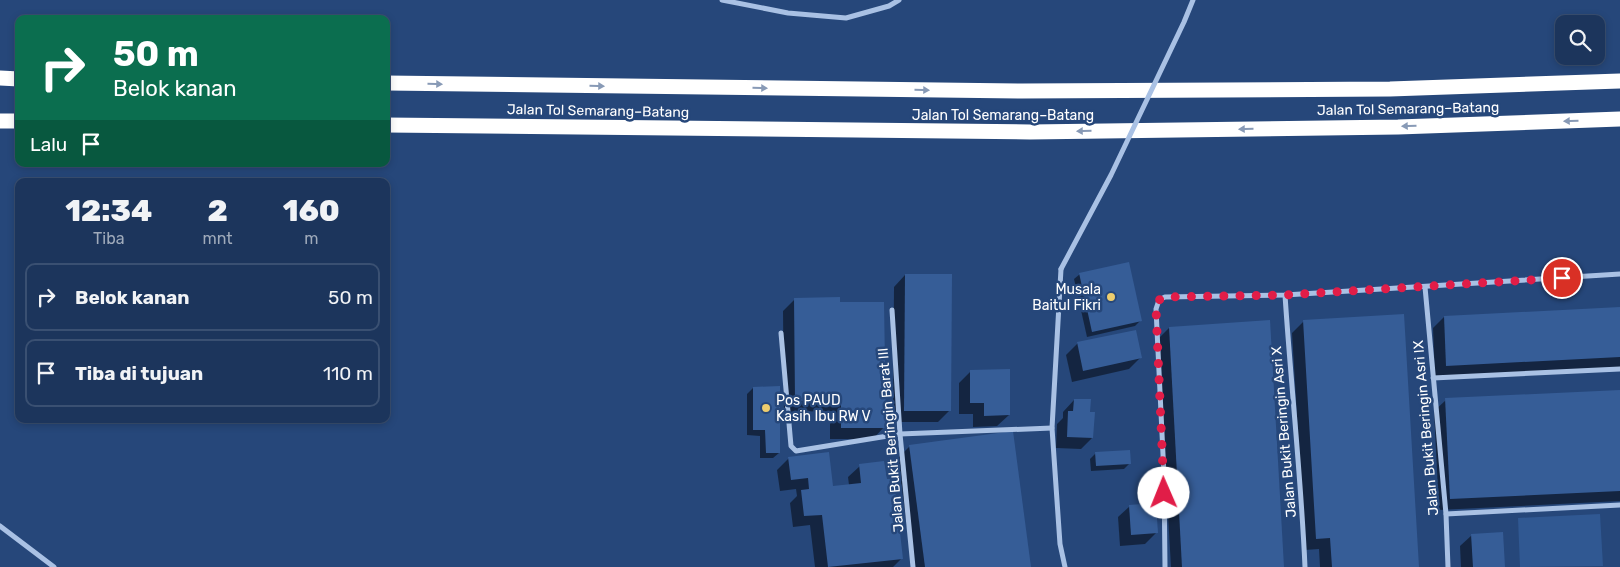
<!DOCTYPE html>
<html lang="id">
<meta charset="utf-8">
<style>
:root{--surface:#1c355c;--page:#253d62;--text:#f1f3f6;--muted:#a0abbb;--line:#3a5072}
body{margin:0;font-family:Rubik,sans-serif;background:var(--page);color:var(--text);height:100vh;display:flex;flex-direction:column;font-size:19px;white-space:nowrap}
*{box-sizing:border-box;margin:0}
p{font-size:16px;color:var(--muted)}
.icon{flex:none;width:28px;height:28px;fill:none;stroke:currentColor;stroke-width:2;stroke-linecap:round;stroke-linejoin:round}
.map{position:relative;flex:1;overflow:hidden}
.drawer{position:absolute;left:15px;top:178px;width:375px;height:245px;display:flex;flex-direction:column;background:var(--surface);border-radius:10px;box-shadow:0 2px 8px #0003,0 0 0 1px var(--line)}
.drawer>*{flex:none}
.guide{position:absolute;left:15px;top:15px;width:375px;height:152px;border-radius:10px;box-shadow:0 2px 8px #0003,0 0 0 1px var(--line);background:#0b6e4f;color:#fff;overflow:hidden}
.controls{position:absolute;left:1555px;top:15px;display:grid;gap:10px}
.controls a{display:grid;place-items:center;width:50px;height:50px;border-radius:10px;background:var(--surface);box-shadow:0 2px 8px #0003,0 0 0 1px var(--line);font-size:25px}
.pin{position:absolute;display:grid;place-items:center;width:42px;height:42px;color:#fff;margin:-21px;border:2px solid #fff;border-radius:50%;box-shadow:0 1px 5px #0007}
.me{position:absolute;width:55px;margin:-28px;rotate:359deg;stroke-linejoin:round;filter:drop-shadow(0 0 4px #0008)}
.turn{display:flex;align-items:center;gap:18px;height:105px;padding:0 15px;font-size:22px}
.turn .icon{width:65px;height:65px;stroke-width:2.5}
.turn b{display:block;font-size:35px;line-height:42px}
.then{display:flex;align-items:center;height:48px;padding:0 15px;background:#0003;gap:10px;font-size:19px}
.eta{display:flex;justify-content:space-evenly;align-items:center;height:85px;text-align:center}
.eta b{font-size:30px;font-weight:800;line-height:35px}
ul{padding:0;list-style:none}
li{display:flex;align-items:center;gap:15px;height:68px;margin:0 10px 8px;padding:0 5px;border:2px solid var(--line);border-radius:10px}
li div{flex:1}
li b{display:block;font-size:19px}
li em{font-style:normal}
.map>svg:first-child{display:block}
.green{fill:#305892}
.shadow{fill:#0007}
.building{fill:#365d97}
.lines{fill:none;stroke-linecap:round;stroke-linejoin:round}
.street{stroke:#a9c1e4;stroke-width:5}
.highway{stroke:#fff;stroke-width:15}
.street-bridge{stroke:#a9c1e4;stroke-width:5}
.oneway{fill:#889ab6}
.route{stroke:#e11d48;stroke-width:9;stroke-dasharray:0 16.2}
.poi-dot{fill:#edcd6e;stroke:#26477a;stroke-width:2}
.labels{text-anchor:middle;dominant-baseline:central;stroke-width:5;stroke-linejoin:round;paint-order:stroke}
.street-label{font-size:14px;fill:#fff;stroke:#26477a}
.poi-label{font-size:14px;fill:#fff;stroke:#26477a;text-anchor:end}
</style>
<div class="map">
<svg width="1620" height="567" viewBox="0 0 1620 567">
<rect width="100%" height="100%" fill="#26477a"/>
<path class="green" d="M1600,514L1603,566L1520,567L1518,518Z"/>
<g class="shadow">
<path d="M1080,274L1141,320L1135,326L1087,337L1074,279Z"/>
<path d="M905,275L950,410L938,422H893L894,287Z"/>
<path d="M795,299L884,427L873,439H830V411L784,412L783,311Z"/>
<path d="M1620,308V367L1435,377L1433,328L1444,317Z"/>
<path d="M1304,321L1418,567H1320L1319,549L1305,550L1292,333Z"/>
<path d="M1169,328L1283,567H1171L1158,339Z"/>
<path d="M1078,343L1140,358L1129,369L1072,382L1066,355Z"/>
<path d="M971,371L1009,415L997,426L973,427V414H959V383Z"/>
<path d="M753,388L779,453L773,458H760V436L747,435V394Z"/>
<path d="M1620,391V501L1439,510L1434,411L1446,400Z"/>
<path d="M1074,400L1089,413L1092,438L1081,449L1056,448L1057,424L1063,418V412Z"/>
<path d="M910,446L1030,567H912L898,458Z"/>
<path d="M1096,453L1130,463L1124,469L1091,471L1090,459Z"/>
<path d="M789,458L832,488L849,485L848,477L860,466L902,558L893,567H815L810,525L793,527L790,503L797,496L796,489L780,491L777,470Z"/>
<path d="M1130,506L1156,533L1145,544L1120,546L1118,517Z"/>
<path d="M1472,535L1504,567H1461L1460,546Z"/>
</g>
<g class="building">
<path d="M1129,262L1142,321L1092,332L1079,273Z"/>
<path d="M905,274H952L951,411H904Z"/>
<path d="M840,297V302H884L886,428H841V400L795,401L794,298Z"/>
<path d="M1620,307V357L1446,366L1444,316Z"/>
<path d="M1404,314L1419,567H1332L1330,538L1316,539L1303,320Z"/>
<path d="M1270,320L1284,567H1182L1169,327Z"/>
<path d="M1136,330L1142,358L1083,371L1077,342Z"/>
<path d="M1010,369V415L984,416V403H970V370Z"/>
<path d="M780,386V453H766L765,430H753V387Z"/>
<path d="M1620,390V491L1450,499L1445,398Z"/>
<path d="M1074,399H1091L1090,412H1095L1093,438L1067,437L1068,411H1073Z"/>
<path d="M1013,431L1031,567H925L909,445Z"/>
<path d="M1130,450L1131,464L1096,466L1095,452Z"/>
<path d="M829,452L833,486L861,483L859,464L884,461L887,479H894L903,559L828,567L822,515L804,516L801,490L809,489L808,478L791,480L788,457Z"/>
<path d="M1156,503L1158,533L1131,535L1129,505Z"/>
<path d="M1503,532L1505,567H1473L1471,534Z"/>
</g>
<g class="lines">
<g class="street">
<path d="M722,0L788,13L846,18L889,6L899,0"/>
<path d="M1061,269L1052,428L1060,544L1065,567"/>
<path d="M1425,287L1446,514L1448,567"/>
<path d="M1285,295C1291,386 1301,476 1305,567"/>
<path d="M892,310L900,434L913,567"/>
<path d="M781,333L791,446L796,451L900,434L1052,428"/>
<path d="M1433,378L1620,369"/>
<path d="M1446,514L1620,505"/>
<path d="M0,526L54,567"/>
<path d="M1165,567L1164,475L1156,309L1159,300L1165,297L1285,295L1620,274"/>
</g>
<g class="highway">
<path d="M0,78L19,79"/>
<path d="M386,83L1022,91L1390,89L1620,81"/>
<path d="M0,121H19"/>
<path d="M386,125L1030,132L1398,127L1620,119"/>
</g>
<path class="street-bridge" d="M1061,269L1111,175L1184,22L1193,0"/>
</g>
<defs><path id="oneway-solid" d="M-6-.8H1V-3.2L6.5 0L1 3.2V.8H-6Z" transform="scale(1.25)"/></defs>
<g class="oneway">
<use href="#oneway-solid" transform="translate(435 84) rotate(1)"/>
<use href="#oneway-solid" transform="translate(597 86) rotate(1)"/>
<use href="#oneway-solid" transform="translate(760 88) rotate(1)"/>
<use href="#oneway-solid" transform="translate(922 90) rotate(1)"/>
<use href="#oneway-solid" transform="translate(1571 121) rotate(178)"/>
<use href="#oneway-solid" transform="translate(1409 126) rotate(178)"/>
<use href="#oneway-solid" transform="translate(1246 129) rotate(179)"/>
<use href="#oneway-solid" transform="translate(1084 131) rotate(179)"/>
</g>
<g class="lines">
<path class="route" d="M1164,493L1156,309L1159,300L1165,297L1285,295L1562,278"/>
</g>
<g class="poi-dot">
<circle cx="1111" cy="297" r="5"/>
<circle cx="766" cy="408" r="5"/>
</g>
<g class="labels">
<g class="street-label">
<text transform="translate(1408 109) rotate(-1)">Jalan Tol Semarang–Batang</text>
<text transform="translate(598 111) rotate(1)">Jalan Tol Semarang–Batang</text>
<text x="1003" y="115">Jalan Tol Semarang–Batang</text>
<text transform="translate(1426 428) rotate(-95)">Jalan Bukit Beringin Asri IX</text>
<text transform="translate(1284 432) rotate(-95)">Jalan Bukit Beringin Asri X</text>
<text transform="translate(891 440) rotate(-95)">Jalan Bukit Beringin Barat III</text>
</g>
<g class="poi-label">
<text x="1101" y="289">Musala<tspan x="1101" dy="16">Baitul Fikri</tspan></text>
<text x="776" y="400" text-anchor="start">Pos PAUD<tspan x="776" dy="16">Kasih Ibu RW V</tspan></text>
</g>
</g>
</svg>
<div class="controls">
<a><svg class="icon" aria-label="search" viewBox="0 0 24 24"><circle cx="10" cy="10" r="6"/><path d="M15 15l6 6"/></svg></a>
</div>
<div class="pin" style="left:1562px;top:278px;background:#d93025"><svg class="icon" aria-label="arrive" viewBox="0 0 24 24"><path d="M6 21V4h12l-3 4 3 4H6"/></svg></div>
<svg class="me" style="left:1164px;top:493px" viewBox="-20 -20 40 40"><circle r="19" fill="#fff"/><path d="M0-13L10 11 0 6-10 11z" fill="#e11d48"/></svg>
<div class="guide">
<div class="turn"><svg class="icon" aria-label="right" viewBox="0 0 24 24"><path d="M7 20v-9h11M14 6l5 5-5 5"/></svg><div><b>50 m</b>Belok kanan</div></div>
<div class="then">Lalu<svg class="icon" aria-label="arrive" viewBox="0 0 24 24"><path d="M6 21V4h12l-3 4 3 4H6"/></svg></div>
</div>
<section class="drawer">
<div class="eta">
<div><b>12:34</b><p>Tiba</p></div>
<div><b>2</b><p>mnt</p></div>
<div><b>160</b><p>m</p></div>
</div>
<ul>
<li><svg class="icon" aria-label="right" viewBox="0 0 24 24"><path d="M7 20v-9h11M14 6l5 5-5 5"/></svg><div><b>Belok kanan</b></div><em>50 m</em></li>
<li><svg class="icon" aria-label="arrive" viewBox="0 0 24 24"><path d="M6 21V4h12l-3 4 3 4H6"/></svg><div><b>Tiba di tujuan</b></div><em>110 m</em></li>
</ul>
</section>
</div>
